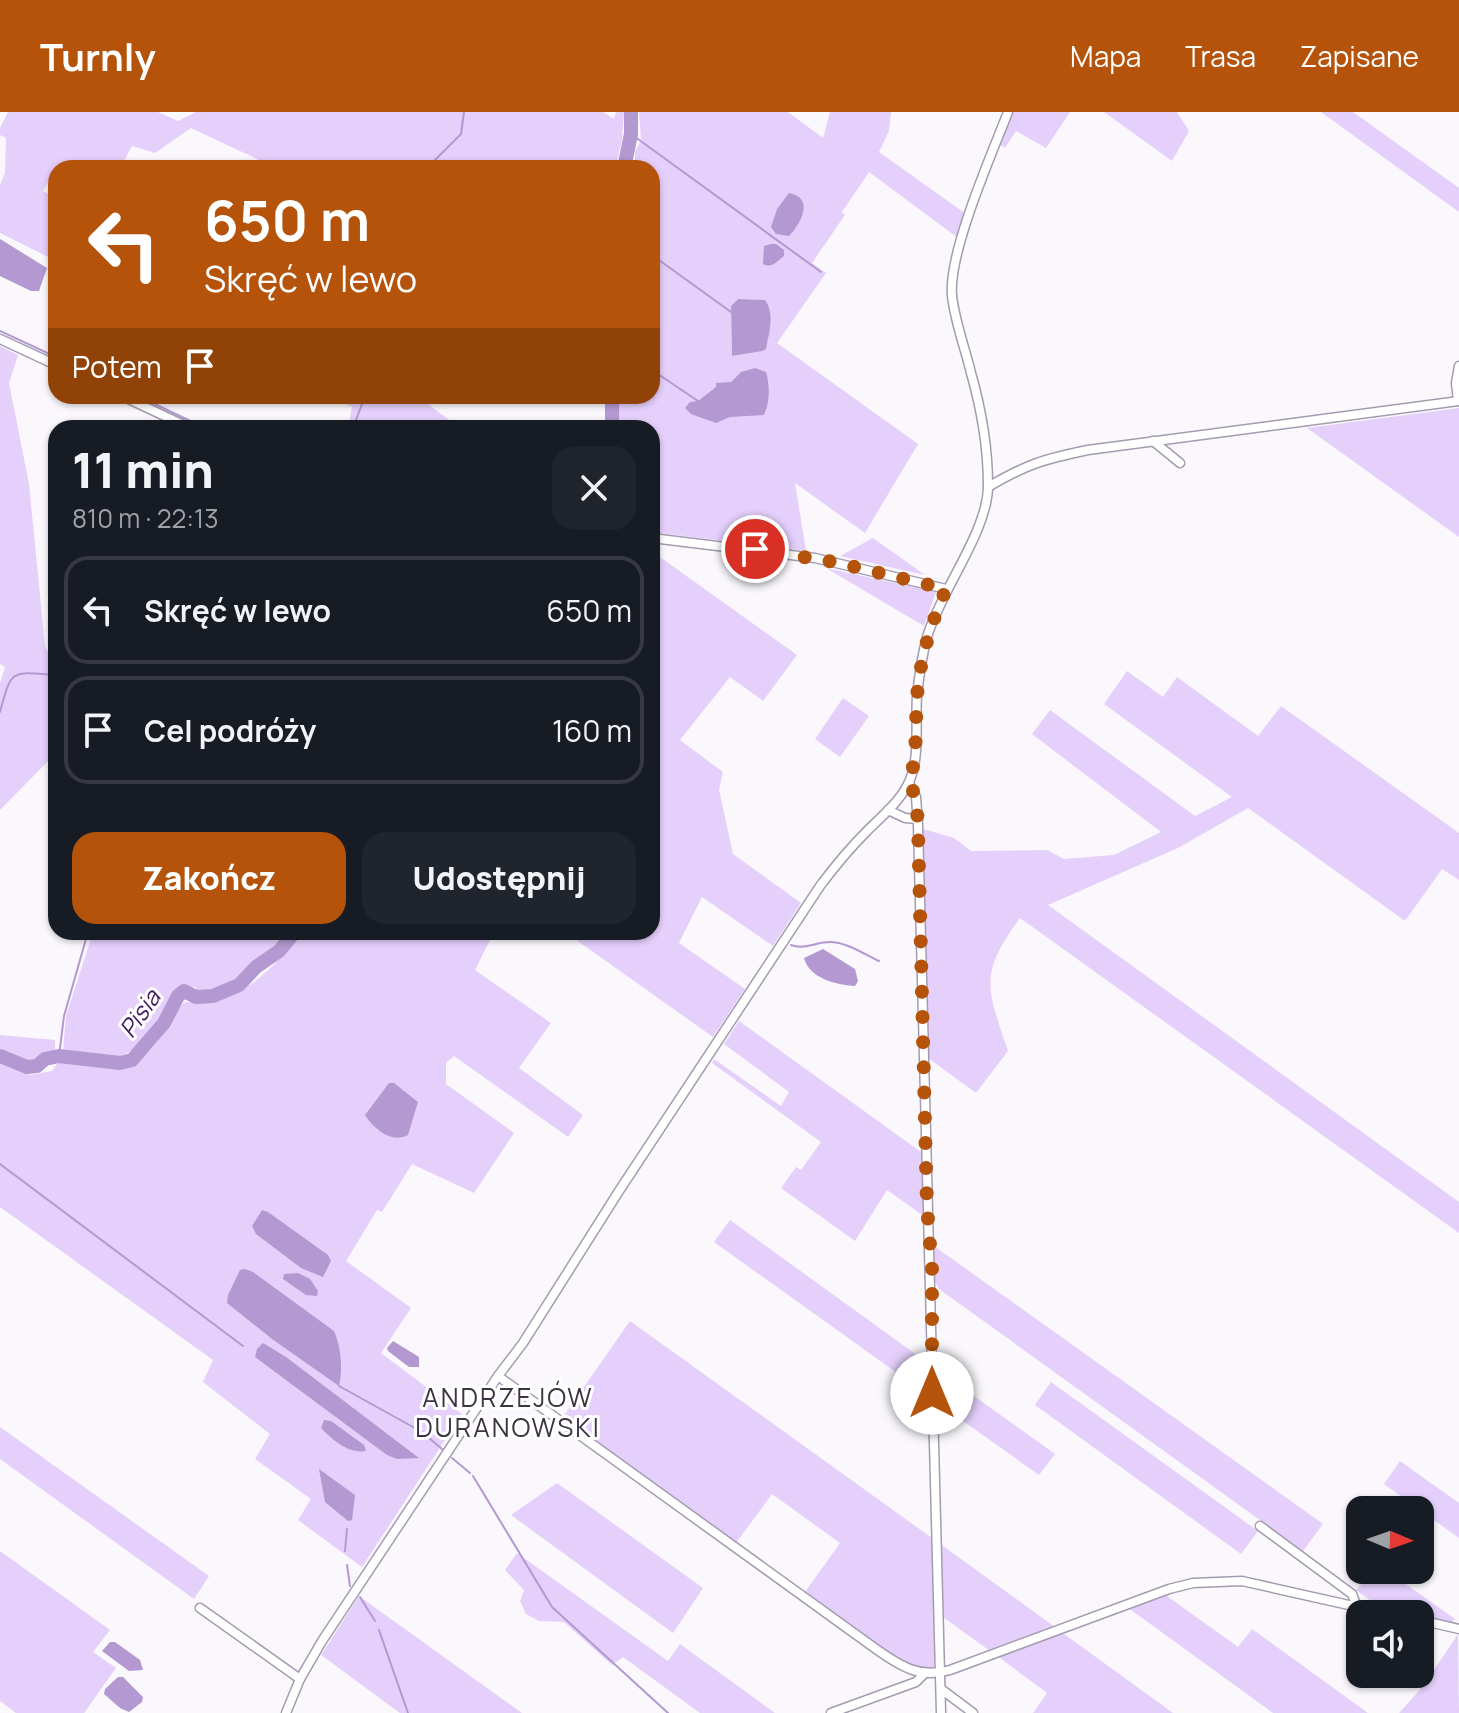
<!DOCTYPE html>
<html lang="pl">
<meta charset="utf-8">
<style>
:root{--surface:#171b24;--page:#20242c;--text:#f1f3f6;--muted:#9ea1a6;--line:#363941;--accent:#b45309}
body{margin:0;font-family:Manrope,sans-serif;background:var(--page);color:var(--text);height:100vh;display:flex;flex-direction:column;font-size:30px;white-space:nowrap}
*{box-sizing:border-box;margin:0}
p{font-size:26px;color:var(--muted)}
.icon{flex:none;width:44px;height:44px;fill:none;stroke:currentColor;stroke-width:2;stroke-linecap:round;stroke-linejoin:round}
.map{position:relative;flex:1;overflow:hidden}
.sheet{position:absolute;left:48px;top:308px;width:612px;height:520px;display:flex;flex-direction:column;background:var(--surface);border-radius:24px;box-shadow:0 2px 6px #0004}
.sheet>*{flex:none}
.banner{position:absolute;left:48px;top:48px;width:612px;height:244px;border-radius:24px;box-shadow:0 2px 6px #0004;background:#b45309;color:#fff;overflow:hidden}
.needle{width:52px;rotate:92deg}
.buttons{position:absolute;left:1346px;top:1384px;display:grid;gap:16px}
.buttons a{display:grid;place-items:center;width:88px;height:88px;border-radius:16px;background:var(--surface);box-shadow:0 2px 6px #0004;font-size:40px}
.pin{position:absolute;display:grid;place-items:center;width:68px;height:68px;color:#fff;margin:-34px;border:4px solid #fff;border-radius:50%;box-shadow:0 2px 8px #0007}
.me{position:absolute;width:88px;margin:-44px;rotate:0deg;stroke-linejoin:round;filter:drop-shadow(0 0 6px #0008)}
.turn{display:flex;align-items:center;gap:28px;height:168px;padding:0 24px;font-size:36px}
.turn .icon{width:104px;height:104px;stroke-width:2.5}
.turn b{display:block;font-size:56px;line-height:68px}
.then{display:flex;align-items:center;height:76px;padding:0 24px;background:#0003;gap:16px;font-size:30px}
.round{display:grid;place-items:center;flex:none;width:84px;height:84px;border-radius:24px;background:var(--page)}
.head{display:flex;align-items:center;justify-content:space-between;height:136px;padding:0 24px}
h1{font-size:48px;font-weight:800;line-height:60px}
.cta{display:flex;gap:16px;margin-top:auto;padding:16px 24px}
.cta a{flex:1;height:92px;border-radius:24px;background:var(--accent);color:#fff;font-size:32px;font-weight:800;line-height:92px;text-align:center}
.cta a+a{background:var(--page);color:var(--text)}
ul{padding:0;list-style:none}
li{display:flex;align-items:center;gap:24px;height:108px;margin:0 16px 12px;padding:0 8px;border:4px solid var(--line);border-radius:24px}
li div{flex:1}
li b{display:block;font-size:30px}
li em{font-style:normal}
header{display:flex;align-items:center;gap:48px;box-sizing:border-box;height:112px;padding:0 40px;background:var(--accent);color:#fff}
header strong{font-size:38px}
nav{display:flex;gap:44px;margin-inline-start:auto;font-size:28px}
.map>svg:first-child{display:block}
.green{fill:#e5d0fc;fill-rule:evenodd}
.water{fill:#b498d1}
.lines{fill:none;stroke-linecap:round;stroke-linejoin:round}
.stream{stroke:#b498d1;stroke-width:2}
.river{stroke:#b498d1;stroke-width:14}
.minor-casing{stroke:#a49bb0;stroke-width:11}
.minor{stroke:#fff;stroke-width:8}
.route{stroke:#b45309;stroke-width:14;stroke-dasharray:0 25.2}
.labels{text-anchor:middle;dominant-baseline:central;stroke-width:6;stroke-linejoin:round;paint-order:stroke}
.water-label{font-size:24px;font-style:italic;fill:#431d61;stroke:#fff}
.quarter-label{font-size:26px;letter-spacing:2px;fill:#3c3445;stroke:#fff}
</style>
<header>
<strong>Turnly</strong>
<nav><a>Mapa</a><a>Trasa</a><a>Zapisane</a></nav>
</header>
<div class="map">
<svg width="1459" height="1601" viewBox="0 0 1459 1601">
<rect width="100%" height="100%" fill="#faf8fc"/>
<g class="green">
<path d="M8,0H158L178,9L196,0H603L614,7L616,0H624L622,28L615,56H276L191,16L155,41L132,34L120,56H67L61,53L56,56L43,79L55,85L53,116L56,118V149L0,121V73L5,61L6,26L0,23V16Z"/>
<path d="M639,0H788L823,26L830,0H891L889,19L879,40L966,102L958,126L869,60L842,100L845,103L812,151L826,161L777,231L918,332L865,421L795,371L806,439L652,420V316H618L617,284H652V56H635V39L641,29ZM738,187L765,188C774,203 769,220 766,236L732,244L731,194Z"/>
<path d="M1012,0H1070L1046,36L1016,19L1005,36L1000,33Z"/>
<path d="M1104,0H1177L1189,19L1172,49Z"/>
<path d="M1321,0H1353L1459,76V100Z"/>
<path d="M0,234L18,243L9,271L29,372L45,534L56,557V641L0,698V571L5,555L0,552Z"/>
<path d="M330,284H417L460,316H348L352,295Z"/>
<path d="M1459,296V425L1307,316Z"/>
<path d="M873,426L925,463L840,444Z"/>
<path d="M652,434H656L653,440L797,543L763,589L730,565L680,628L723,660L719,678L733,742L801,791L773,834L702,785L679,831L745,877L713,925L565,820H652Z"/>
<path d="M826,456L936,480L924,514Z"/>
<path d="M1127,559L1163,585L1177,565L1258,624L1281,594L1459,721V768L1442,757L1405,809L1248,696L1178,736L1048,793L1459,1090V1121L1020,806C978,863 987,876 1008,939L976,981L928,946L920,716L954,726L971,739L1047,738L1064,747L1114,743L1161,720L1032,622L1050,598L1195,704L1232,685L1104,592Z"/>
<path d="M843,586L869,604L840,645L815,627Z"/>
<path d="M93,820H290C279,832 266,838 254,849C233,870 230,875 199,882L195,875L184,874L175,880L154,916L136,937L116,946L63,940L66,904Z"/>
<path d="M300,820H494L475,858L551,911L519,956L583,1003L568,1025L454,944L446,951V972L514,1021L474,1081L412,1052L382,1100L377,1098L346,1149L411,1196L381,1241L462,1302L362,1455L298,1408L311,1387L255,1347L270,1322L203,1270L213,1248L0,1095V948L30,963L52,959L60,948C113,956 131,969 166,918C172,909 176,899 183,891C198,888 214,887 228,883C255,876 285,844 300,820Z"/>
<path d="M739,909L921,1040L925,1105L887,1078L855,1129L781,1076L796,1055L801,1058L821,1030L712,951L714,947L781,994L789,980L724,932Z"/>
<path d="M0,923L55,928V941C18,956 36,950 0,941Z"/>
<path d="M730,1108L925,1249V1281L714,1130Z"/>
<path d="M934,1134L1323,1412L1303,1439L939,1177L934,1168Z"/>
<path d="M630,1209L932,1426L937,1542L933,1558L921,1559L908,1554L805,1480L840,1431L772,1382L736,1431L563,1305Z"/>
<path d="M935,1256L1055,1342L1039,1363L935,1289Z"/>
<path d="M1051,1270L1258,1419L1241,1442L1035,1293Z"/>
<path d="M0,1315L209,1464L194,1487L0,1347Z"/>
<path d="M1400,1349L1459,1391V1426L1384,1372Z"/>
<path d="M557,1371L703,1476L673,1521L511,1403Z"/>
<path d="M939,1431L1055,1515L990,1539L943,1505Z"/>
<path d="M0,1439L110,1518L93,1540L116,1556L84,1601H16L0,1589Z"/>
<path d="M517,1441L668,1549L680,1532L775,1601H700L623,1545L612,1553L564,1510L539,1509L526,1502L520,1489L524,1478L505,1458Z"/>
<path d="M1375,1458H1386L1455,1507L1450,1512L1420,1505V1502L1382,1497L1356,1478Z"/>
<path d="M359,1484L522,1601H400L321,1543Z"/>
<path d="M1158,1484H1167L1238,1535L1252,1517L1368,1601H1273L1127,1495Z"/>
<path d="M1060,1519L1173,1601H1033L1047,1581L996,1543Z"/>
<path d="M1458,1522L1459,1601H1399L1424,1573Z"/>
</g>
<g class="water">
<path d="M789,81C815,86 801,111 789,124L776,122L771,115L777,97Z"/>
<path d="M0,127L47,156L39,179H31L0,164Z"/>
<path d="M771,132H776L784,138V144C777,149 772,157 763,152L764,134Z"/>
<path d="M738,187L765,188C775,201 769,221 766,237L762,239L732,244L731,194Z"/>
<path d="M755,256L766,260C770,274 770,290 764,303L730,305L716,311L691,302L685,296L690,290L698,289L716,275V271L731,270L741,260Z"/>
<path d="M823,837L855,857L858,869L855,874C836,873 809,866 804,846Z"/>
<path d="M389,971H394L418,990L408,1023C392,1032 374,1017 365,1003Z"/>
<path d="M262,1098L268,1100L328,1143L331,1149L323,1165L301,1156L256,1122L252,1114Z"/>
<path d="M245,1157L253,1160L334,1219C341,1235 343,1257 339,1274L272,1227L227,1191L228,1183L240,1158Z"/>
<path d="M298,1161L310,1167L318,1179L317,1184L306,1183L283,1167L284,1162Z"/>
<path d="M393,1229L419,1245V1255H409L388,1239L387,1236Z"/>
<path d="M263,1231L286,1245L419,1346L397,1347L387,1343L255,1245L257,1237Z"/>
<path d="M324,1308L331,1309L364,1333L366,1339C348,1342 333,1328 321,1316Z"/>
<path d="M319,1357L355,1383L352,1408L348,1409L325,1390Z"/>
<path d="M110,1530H115L140,1548L143,1558L129,1559L102,1539Z"/>
<path d="M118,1565H123L143,1585L142,1590L129,1600L120,1596L104,1582L105,1577Z"/>
</g>
<g class="lines">
<g class="stream">
<path d="M631,22L821,160"/>
<path d="M432,56L435,48L461,22L464,0"/>
<path d="M652,143L731,200"/>
<path d="M0,219L56,245"/>
<path d="M652,258L698,289"/>
<path d="M138,284L205,316"/>
<path d="M353,316L365,284"/>
<path d="M0,600C12,556 10,560 56,563"/>
<path d="M791,833C804,838 816,830 830,830C846,830 864,842 879,849"/>
<path d="M59,944L64,904L88,820"/>
<path d="M0,1052L243,1234"/>
<path d="M339,1274L422,1320L442,1337"/>
<path d="M452,1346L470,1361"/>
<path d="M473,1364L552,1495L668,1601"/>
<path d="M345,1439L347,1417"/>
<path d="M347,1453L350,1474"/>
<path d="M360,1485L375,1509"/>
<path d="M379,1518L408,1601"/>
</g>
<g class="river">
<path d="M624,56L631,22V0"/>
<path d="M612,284V316"/>
<path d="M0,944L27,955L37,954L45,947L59,944L120,951L132,948L164,911L178,884L184,879L196,885L213,884L239,873L256,855L279,839L295,820"/>
</g>
<g class="minor-casing">
<g id="minor">
<path d="M0,227L56,253"/>
<path d="M122,284L190,316"/>
<path d="M1458,289L1456,271L1459,254"/>
<path d="M1153,329L1180,351"/>
<path d="M988,375C1027,352 1044,347 1088,338L1459,289"/>
<path d="M652,426L815,446L946,477"/>
<path d="M909,671L916,685L918,713L941,1601"/>
<path d="M888,698L905,706L918,707"/>
<path d="M498,1264L876,1537C900,1554 920,1567 950,1558L1169,1477L1193,1471L1242,1469L1389,1502"/>
<path d="M1260,1414L1352,1482L1357,1495"/>
<path d="M200,1496L300,1567"/>
<path d="M1420,1508L1459,1517"/>
<path d="M941,1577L973,1601"/>
<path d="M286,1601L300,1567L322,1529L498,1264L523,1231L619,1079L820,774C835,754 850,736 867,719C881,705 898,691 907,674C921,649 915,611 917,584C919,564 922,544 927,525C941,478 988,419 988,374C988,337 981,296 971,261C965,236 955,210 952,184C948,141 991,44 1008,0"/>
<path d="M831,1601L916,1570L924,1562"/>
</g>
</g>
<use href="#minor" class="minor"/>
</g>
<g class="lines">
<path class="route" d="M755,437L834,450L946,477C931,512 920,546 917,585C915,613 918,644 909,671L916,685L918,713L927,1095L932,1156V1281"/>
</g>
<g class="labels">
<g class="water-label">
<text transform="translate(139 901) rotate(-55)">Pisia</text>
</g>
<g class="quarter-label">
<text x="508" y="1285">ANDRZEJÓW<tspan x="508" dy="30">DURANOWSKI</tspan></text>
</g>
</g>
</svg>
<div class="buttons">
<a><svg class="needle" viewBox="-14 -14 28 28"><path d="M0-13l5 13h-10z" fill="#e53935"/><path d="M0 13l5-13h-10z" fill="#9ea1a6"/></svg></a>
<a><svg class="icon" aria-label="sound" viewBox="0 0 24 24"><path d="M4 9h4l5-4v14l-5-4H4zM17 9q2 3 0 6"/></svg></a>
</div>
<div class="pin" style="left:755px;top:437px;background:#d93025"><svg class="icon" aria-label="arrive" viewBox="0 0 24 24"><path d="M6 21V4h12l-3 4 3 4H6"/></svg></div>
<svg class="me" style="left:932px;top:1281px" viewBox="-20 -20 40 40"><circle r="19" fill="#fff"/><path d="M0-13L10 11 0 6-10 11z" fill="#b45309"/></svg>
<div class="banner">
<div class="turn"><svg class="icon" aria-label="left" viewBox="0 0 24 24"><path d="M17 20v-9H6M10 6l-5 5 5 5"/></svg><div><b>650 m</b>Skręć w lewo</div></div>
<div class="then">Potem<svg class="icon" aria-label="arrive" viewBox="0 0 24 24"><path d="M6 21V4h12l-3 4 3 4H6"/></svg></div>
</div>
<section class="sheet">
<div class="head"><div><h1>11 min</h1><p>810 m · 22:13</p></div><a class="round"><svg class="icon" aria-label="close" viewBox="0 0 24 24"><path d="M6 6l12 12M18 6L6 18"/></svg></a></div>
<ul>
<li><svg class="icon" aria-label="left" viewBox="0 0 24 24"><path d="M17 20v-9H6M10 6l-5 5 5 5"/></svg><div><b>Skręć w lewo</b></div><em>650 m</em></li>
<li><svg class="icon" aria-label="arrive" viewBox="0 0 24 24"><path d="M6 21V4h12l-3 4 3 4H6"/></svg><div><b>Cel podróży</b></div><em>160 m</em></li>
</ul>
<div class="cta"><a>Zakończ</a><a>Udostępnij</a></div>
</section>
</div>
